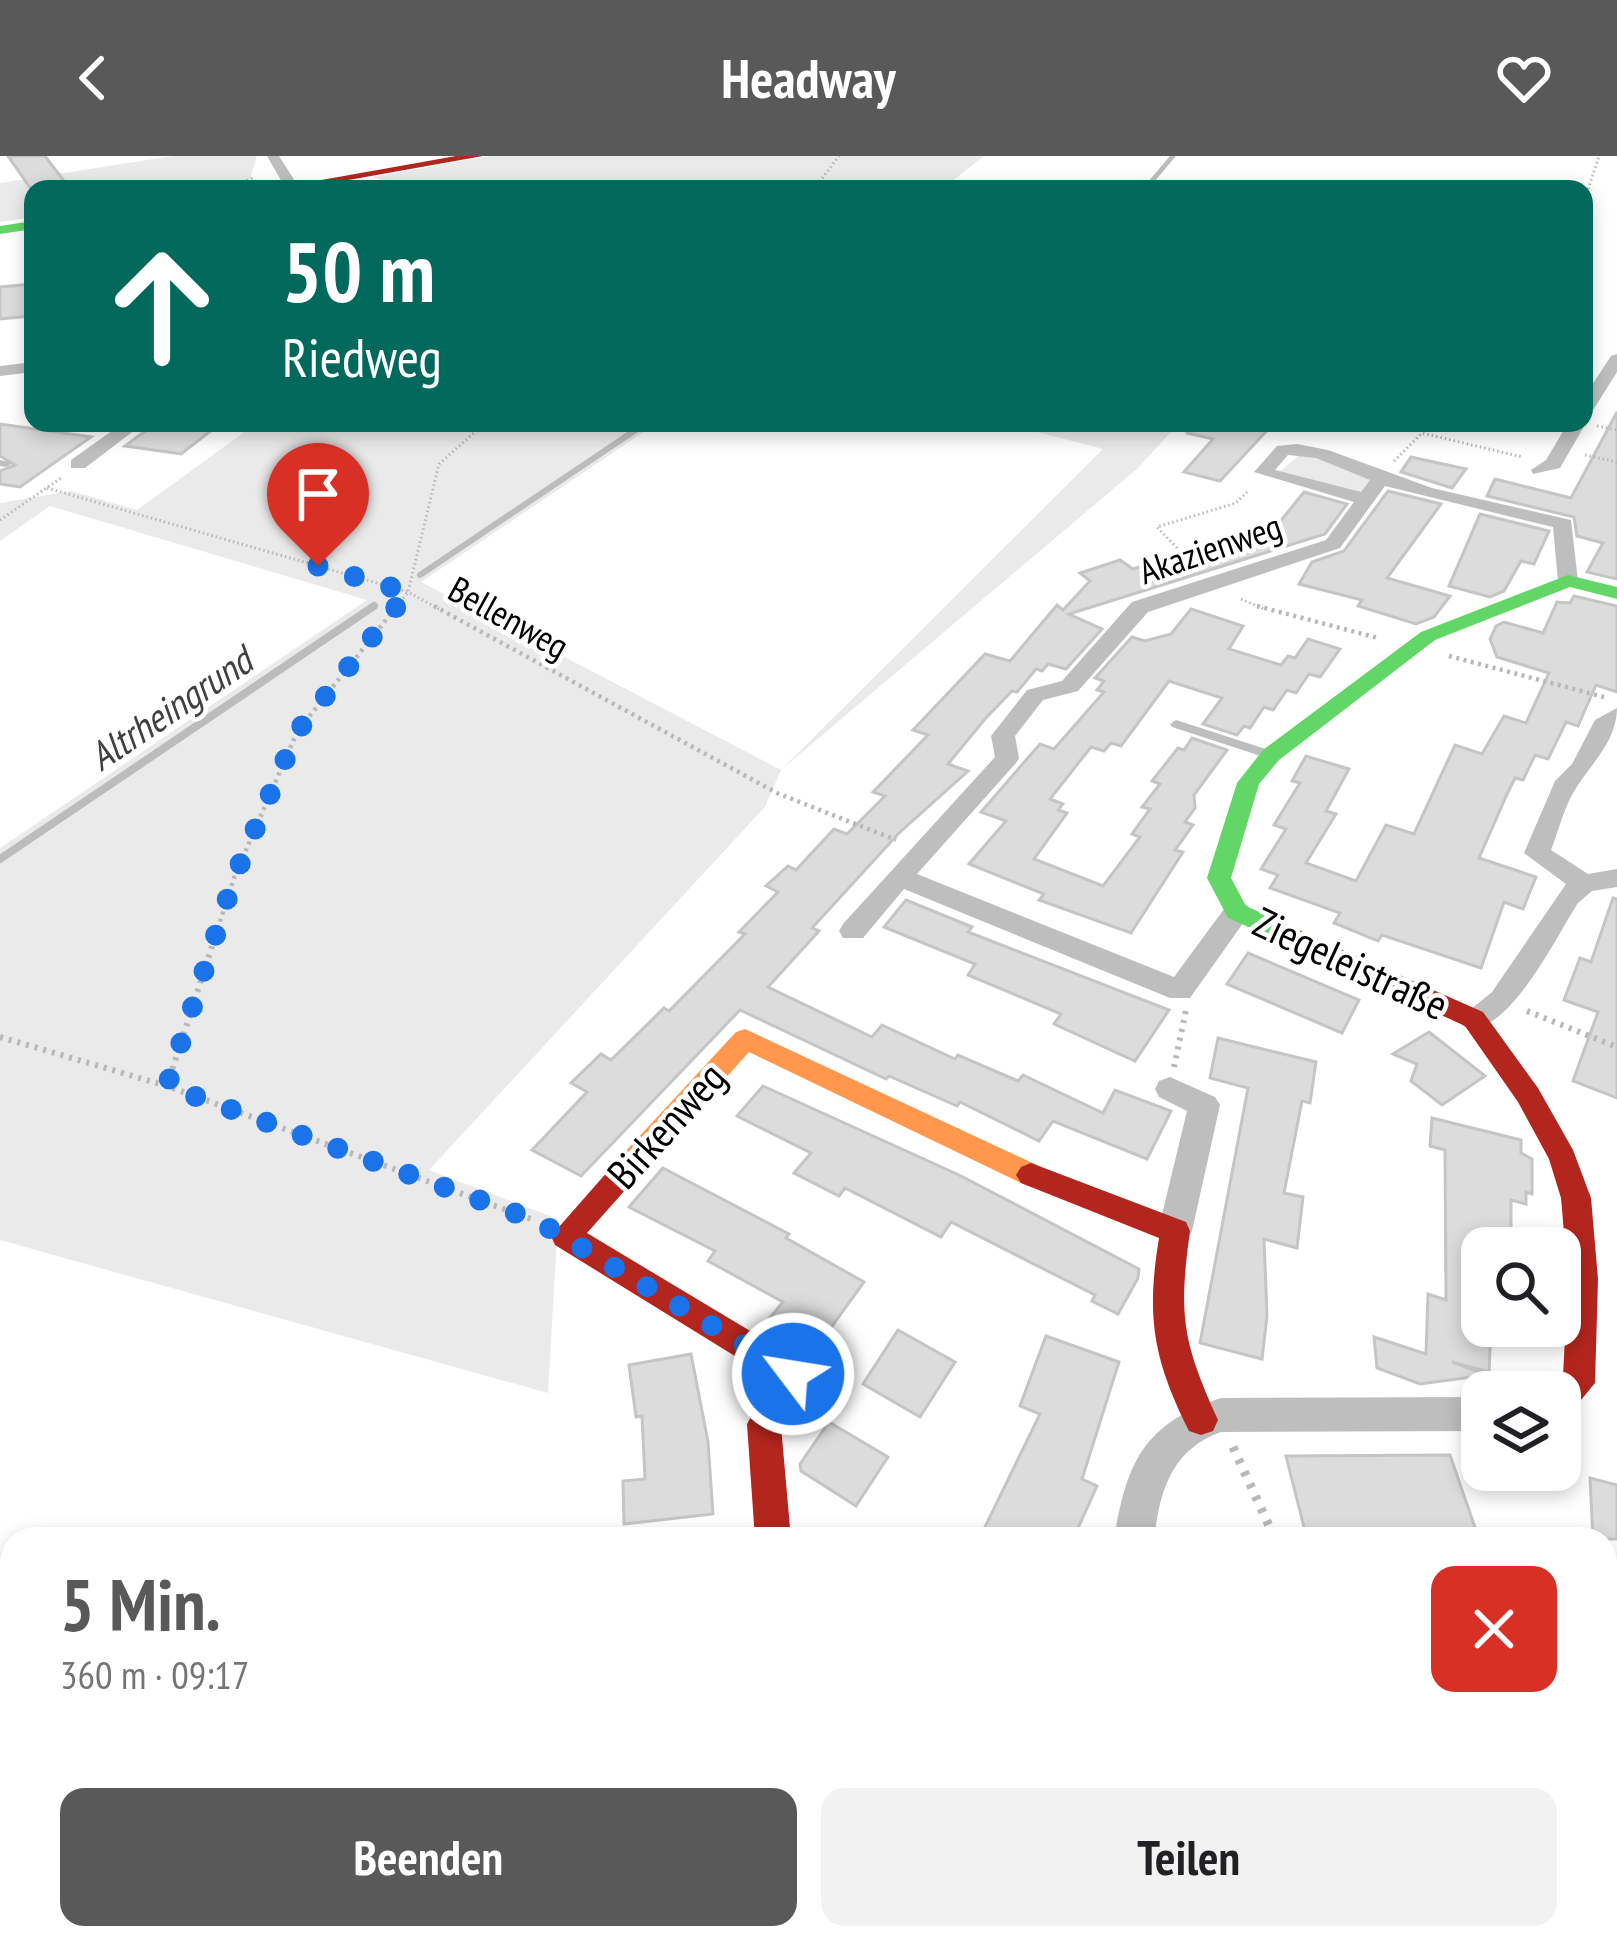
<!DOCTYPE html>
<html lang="de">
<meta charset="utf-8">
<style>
:root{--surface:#fff;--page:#f2f2f2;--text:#202124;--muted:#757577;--accent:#595959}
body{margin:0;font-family:"PT Sans Narrow",sans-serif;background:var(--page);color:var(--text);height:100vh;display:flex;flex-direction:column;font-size:45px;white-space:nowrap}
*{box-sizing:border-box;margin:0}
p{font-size:39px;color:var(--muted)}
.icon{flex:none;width:66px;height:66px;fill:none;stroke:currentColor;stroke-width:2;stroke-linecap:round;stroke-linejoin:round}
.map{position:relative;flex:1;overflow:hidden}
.panel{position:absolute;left:0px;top:1371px;width:1617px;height:423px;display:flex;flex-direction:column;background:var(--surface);border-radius:36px 36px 0 0;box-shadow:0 6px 18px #0003}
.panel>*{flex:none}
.guide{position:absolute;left:24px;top:24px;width:1569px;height:252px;border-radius:24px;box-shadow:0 6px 18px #0003;background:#00695c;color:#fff;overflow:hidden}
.buttons{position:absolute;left:1461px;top:1071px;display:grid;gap:24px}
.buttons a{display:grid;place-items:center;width:120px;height:120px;border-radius:24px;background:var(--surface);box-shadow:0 6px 18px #0003;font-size:60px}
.pin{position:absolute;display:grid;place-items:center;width:102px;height:102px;color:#fff;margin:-123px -51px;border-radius:50% 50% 50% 0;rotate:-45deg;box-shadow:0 0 12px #0007}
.pin .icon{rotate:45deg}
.me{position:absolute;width:132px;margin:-66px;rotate:301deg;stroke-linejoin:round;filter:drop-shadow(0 0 9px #0008)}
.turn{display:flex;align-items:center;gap:42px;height:252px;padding:0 60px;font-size:54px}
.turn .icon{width:156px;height:156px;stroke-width:2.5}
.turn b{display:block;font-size:84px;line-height:102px}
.round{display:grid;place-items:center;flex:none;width:126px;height:126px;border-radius:24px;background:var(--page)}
.overview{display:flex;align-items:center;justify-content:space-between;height:204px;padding:0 60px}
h1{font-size:72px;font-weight:700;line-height:90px;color:var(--accent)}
.cta{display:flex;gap:24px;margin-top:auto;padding:24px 60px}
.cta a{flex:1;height:138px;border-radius:24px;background:var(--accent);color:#fff;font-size:48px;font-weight:700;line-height:138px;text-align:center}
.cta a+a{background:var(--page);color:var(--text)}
header{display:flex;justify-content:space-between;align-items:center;height:156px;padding:0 60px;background:var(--accent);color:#fff;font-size:54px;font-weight:700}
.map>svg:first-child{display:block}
.green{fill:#eaeaea}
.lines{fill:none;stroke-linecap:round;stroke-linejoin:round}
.stream-far2{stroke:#bcbcbc;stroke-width:4.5}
.stream-far1{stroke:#bcbcbc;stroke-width:6}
.stream{stroke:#bcbcbc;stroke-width:8}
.building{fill:#dcdcdc;stroke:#c5c5c5;stroke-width:3}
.path-far3{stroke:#b8b8b8;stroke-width:3;stroke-dasharray:1.5 3;stroke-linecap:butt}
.path-far2{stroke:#b8b8b8;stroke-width:4.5;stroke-dasharray:3 4.5;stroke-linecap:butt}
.path-far1{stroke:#b8b8b8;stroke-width:6;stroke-dasharray:3 6;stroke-linecap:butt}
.path{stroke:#b8b8b8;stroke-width:9;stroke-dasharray:4.5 9;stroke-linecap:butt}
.lane{fill:#bebebe;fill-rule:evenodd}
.street{fill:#bebebe;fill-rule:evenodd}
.fast{fill:#63d668;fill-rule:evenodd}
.slow{fill:#ff974d;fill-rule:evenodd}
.jam{fill:#b3261e;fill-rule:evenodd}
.route{stroke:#1a73e8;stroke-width:21;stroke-dasharray:0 37.8}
.labels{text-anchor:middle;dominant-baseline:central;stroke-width:9;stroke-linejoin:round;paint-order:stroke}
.far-street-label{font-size:36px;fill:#000;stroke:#fff}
.far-water-label{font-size:39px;font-style:italic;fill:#404040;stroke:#fff}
.street-label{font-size:42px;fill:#000;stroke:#fff}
</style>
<header><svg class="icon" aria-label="back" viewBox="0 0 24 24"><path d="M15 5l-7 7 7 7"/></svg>Headway<svg class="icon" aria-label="heart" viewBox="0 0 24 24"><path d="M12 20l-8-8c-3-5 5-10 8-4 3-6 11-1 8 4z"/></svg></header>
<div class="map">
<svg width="1617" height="1793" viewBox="0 0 1617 1793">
<rect width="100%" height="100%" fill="#fff"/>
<g class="green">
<path d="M173,0H257L250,23L216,33H33V61L0,66V27Z"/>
<path d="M489,0H984L942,33H407L373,21Z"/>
<path d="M257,267H657L421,426L781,614L1103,293L1002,267H1179L1138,312L781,614L765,651L429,1014L558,1063L548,1237L0,1084V692L367,444L50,350L0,385V347L71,335L137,354Z"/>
<path d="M1302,297L1379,323L1363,340L1279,316Z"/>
</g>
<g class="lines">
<path class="stream-far2" d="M1145,33L1173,0"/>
<g class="stream-far1">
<path d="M420,419L646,267"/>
<path d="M370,453L374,450"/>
</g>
<path class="stream" d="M0,703L374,450"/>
</g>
<g class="building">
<path d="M8,0H45L70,33H31Z"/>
<path d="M33,128V160L0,163V131Z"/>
<path d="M1617,256V423L1587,416L1603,387L1577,380L1574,361L1487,340L1495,323L1571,342Z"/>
<path d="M156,267H221L181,298L125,290Z"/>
<path d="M1188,267H1274L1220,325L1184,316L1213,283L1187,277Z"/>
<path d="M0,268L91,281L20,331L0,328V315L15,309L0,300Z"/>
<path d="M1411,301L1466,313L1452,332L1401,316Z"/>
<path d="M1388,335L1441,348L1387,422L1450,440L1434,461L1416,468L1358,450L1362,444L1299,428L1312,406L1344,395Z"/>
<path d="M1304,336L1347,348L1325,378L1069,458L1102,473L1066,513L1048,508L1042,515L1036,513L1017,536L1012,535L985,563L948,608L968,615L899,677L812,772L819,775L768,831L872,881L882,869L955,903L958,899L1018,925L1023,919L1103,957L1115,934L1171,955L1147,1003L1053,965L1039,985L960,946L957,950L889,920L886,923L740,854L581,1020L532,994L587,936L571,927L601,898L611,904L664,852L669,855L745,778L739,776L778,736L766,730L788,710L796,714L834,673L847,678L885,640L873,636L928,579L913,574L985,498L1010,505L1057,449L1063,454L1090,425L1080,417L1120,404L1133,413L1279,367Z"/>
<path d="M1480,358L1549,375L1534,408L1521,405L1504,435L1490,441L1449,430Z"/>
<path d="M1574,440L1617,450V536L1596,529L1578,570L1566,566L1548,603L1535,599L1523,624L1515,622L1508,636L1479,702L1536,721L1523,753L1504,746L1481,812L1382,779L1378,785L1334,767L1340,757L1270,732L1278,719L1261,713L1286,673L1274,669L1300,627L1292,625L1306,600L1349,613L1326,655L1336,658L1306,707L1356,725L1386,669L1414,678L1455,589L1482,598L1504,560L1526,567L1549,517L1497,501L1490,483L1496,470L1504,466L1543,477L1557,446L1570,447Z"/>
<path d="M1191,453L1243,470L1229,493L1281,509L1288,500L1295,502L1308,483L1340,493L1320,521L1309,518L1296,537L1287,534L1273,554L1264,551L1250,572L1244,570L1237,579L1203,568L1222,542L1169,525L1121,590L1111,587L1104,595L1091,591L1050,643L1063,648L1058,654L1067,657L1034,703L1103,730L1140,681L1132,678L1150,653L1142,651L1160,628L1152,625L1178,592L1184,594L1192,582L1227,594L1194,639L1195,652L1185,666L1193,669L1175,694L1183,696L1131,777L1039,744L1044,738L969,708L1006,665L981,656L1040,588L1054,593L1104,536L1097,534L1104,525L1095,522L1132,481L1145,485L1171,478Z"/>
<path d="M1613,742L1617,743V942L1573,925L1598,856L1564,844L1580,802L1591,806Z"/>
<path d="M906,744L972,771L968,776L1169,854L1135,905L1054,868L1061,858L968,819L975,808L884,771Z"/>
<path d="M1248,797L1359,844L1342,877L1227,828Z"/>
<path d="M1429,876L1485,920L1442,949L1411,925L1417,908L1393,898Z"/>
<path d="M1218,882L1316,906L1310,947L1302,945L1284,1037L1303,1041L1297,1092L1264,1083L1267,1160L1262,1203L1200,1187L1248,932L1210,922Z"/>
<path d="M763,930L959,1019L1139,1113L1138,1122L1118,1158L1092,1145L1095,1139L951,1066L941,1081L845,1032L839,1040L794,1017L811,997L737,960Z"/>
<path d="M1432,962L1521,984V997L1532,1003V1038L1526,1036V1048L1511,1044V1092H1482V1170H1491L1489,1216L1452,1206L1487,1219L1420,1228L1377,1212L1374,1181L1426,1198L1428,1138L1446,1144L1445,994L1430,990Z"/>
<path d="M663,1012L789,1078L786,1082L864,1126L817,1191L769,1163L783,1146L708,1105L715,1095L629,1051Z"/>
<path d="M898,1174L955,1206L920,1261L863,1228Z"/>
<path d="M1046,1180L1119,1206L1082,1323L1097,1330L1073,1383H1003L984,1373L1040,1258L1020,1250Z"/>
<path d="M691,1198L708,1286L713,1358L624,1368L623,1325L645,1323L642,1260L636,1261L629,1209Z"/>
<path d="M829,1266L888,1301L856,1350L801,1315L800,1308Z"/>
<path d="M1450,1299L1479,1383H1307L1286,1300Z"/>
<path d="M1590,1322L1617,1329V1383H1593Z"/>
</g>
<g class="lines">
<g class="path-far3">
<path d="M226,33L255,21"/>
<path d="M814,33L839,0"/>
<path d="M1584,46L1599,0"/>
<path d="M1597,270L1617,274"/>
<path d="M1585,299L1617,306"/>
<path d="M1394,305L1422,277L1522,301"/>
<path d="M47,332L408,436L439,453"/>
<path d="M0,364L61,322"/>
<path d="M1204,408L1181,396L1157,371L1236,347L1247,336"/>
<path d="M1241,443L1264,453"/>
<path d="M395,453L408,436L439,308L485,267"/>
</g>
<g class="path-far2">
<path d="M434,450L777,637L896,684"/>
<path d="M1257,450L1378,482"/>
<path d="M1449,500L1604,541"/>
<path d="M213,787L234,722L297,576L397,450"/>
</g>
<g class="path-far1">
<path d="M1527,855L1617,891"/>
<path d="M0,881L167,930L531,1063"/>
<path d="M1174,911L1186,854"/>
<path d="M167,930L214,784"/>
</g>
<path class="path" d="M1233,1291L1275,1383"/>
<g class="lane">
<path d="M0,304L9,306L11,308L6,311L0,310Z"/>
<path d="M1176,564L1275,596L1277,599L1275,602H1267L1172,571L1170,568Z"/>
</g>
<g class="street">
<path d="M267,0H279L300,33H286Z"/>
<path d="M1617,198V216L1590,259L1584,260V241L1611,200Z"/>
<path d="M33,206V216L0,220V210Z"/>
<path d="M1584,264L1586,267L1560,312L1533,318L1531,314L1546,304L1568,267Z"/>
<path d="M123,267H144L85,312H71V304Z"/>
<path d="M1297,288L1328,294L1432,332L1571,364L1578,425L1568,431L1558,425L1553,371L1385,330L1340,392L1148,456L1078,535L1043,544L1015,580L1019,602L1016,607L917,718L1174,821L1227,749H1247L1251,756L1190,842H1170L904,733L863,782H843L839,775L843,768L995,601L991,580L1027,534L1062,525L1132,446L1326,384L1354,346L1254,316L1277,290ZM1288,299L1316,302L1370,324L1361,336L1275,314Z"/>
<path d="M1617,552C1617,583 1594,605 1578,629C1565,647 1559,674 1551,694L1588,718L1617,713V731L1592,735L1578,747C1557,779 1507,884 1464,871L1459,863L1492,836L1566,728L1524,697L1555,625L1572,608L1595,564Z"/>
<path d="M1170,921L1215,941L1220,949L1192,1075L1187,1085L1175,1089L1163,1085L1158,1075L1187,955L1159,941L1155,933L1159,925Z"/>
<path d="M1482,1241V1275L1221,1276C1171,1294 1160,1335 1154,1383H1114C1127,1305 1144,1268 1221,1242Z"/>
<path d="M762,1782H810L815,1793H767Z"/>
<path d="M833,1782H883L878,1793H828Z"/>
</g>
<g class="fast">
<path d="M33,65V73L0,78V70Z"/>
<path d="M1568,419L1617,431V443L1570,431L1435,484L1279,604L1259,628L1231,722L1246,750L1309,778L1313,784L1309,790H1291L1228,762L1207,722L1237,627L1263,594L1421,476Z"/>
</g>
<path class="slow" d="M745,873L1041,1011L1046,1019L1041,1027L1031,1031L1021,1027L749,896L643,1014H623L619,1006L623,998L736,876Z"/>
<g class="jam">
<path d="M456,0H483L298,33H271Z"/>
<path d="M1300,775L1483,856L1538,932L1573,994L1591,1042L1598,1123L1595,1227L1572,1255L1560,1259V1236H1547L1563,1220L1568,1123L1561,1042L1549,1003L1518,946L1465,870L1291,790L1287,784L1291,778Z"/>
<path d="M633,994L643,998L647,1006L643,1014L587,1077L805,1208L809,1218L781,1270L791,1383H755L747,1268L772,1223L555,1089L551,1080L623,998Z"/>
<path d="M1031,1007L1186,1066L1190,1075C1178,1161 1183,1186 1218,1264L1213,1275L1201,1279L1189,1275C1153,1203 1146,1161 1159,1082L1021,1027L1016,1019L1021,1011Z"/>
</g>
</g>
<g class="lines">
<path class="route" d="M318,410L408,436L297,576L234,722L167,930L537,1065L793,1218"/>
</g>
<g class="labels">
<g class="far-street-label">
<text transform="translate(1210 392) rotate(-19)">Akazienweg</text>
<text transform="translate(509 461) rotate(29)">Bellenweg</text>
</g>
<g class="far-water-label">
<text transform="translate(170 552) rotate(-34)">Altrheingrund</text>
</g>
<g class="street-label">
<text transform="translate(1351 807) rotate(25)">Ziegeleistraße</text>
<text transform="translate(666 969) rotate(-48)">Birkenweg</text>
</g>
</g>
</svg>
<div class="buttons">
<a><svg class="icon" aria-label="search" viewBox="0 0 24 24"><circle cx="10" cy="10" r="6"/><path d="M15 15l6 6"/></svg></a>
<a><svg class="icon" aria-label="layers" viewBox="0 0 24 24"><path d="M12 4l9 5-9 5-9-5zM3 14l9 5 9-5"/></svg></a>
</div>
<div class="pin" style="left:318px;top:410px;background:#d93025"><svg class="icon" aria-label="arrive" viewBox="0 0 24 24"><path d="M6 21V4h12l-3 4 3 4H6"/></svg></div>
<svg class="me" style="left:793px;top:1218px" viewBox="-20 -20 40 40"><circle r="17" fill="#1a73e8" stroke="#fff" stroke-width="3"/><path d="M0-11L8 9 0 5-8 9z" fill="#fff"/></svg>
<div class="guide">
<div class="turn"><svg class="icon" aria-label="ahead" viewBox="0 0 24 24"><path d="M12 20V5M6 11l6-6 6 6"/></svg><div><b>50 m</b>Riedweg</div></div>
</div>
<section class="panel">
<div class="overview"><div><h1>5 Min.</h1><p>360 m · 09:17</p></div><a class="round" style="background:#d93025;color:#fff"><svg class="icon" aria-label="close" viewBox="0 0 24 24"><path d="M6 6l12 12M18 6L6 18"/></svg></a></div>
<div class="cta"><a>Beenden</a><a>Teilen</a></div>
</section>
</div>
